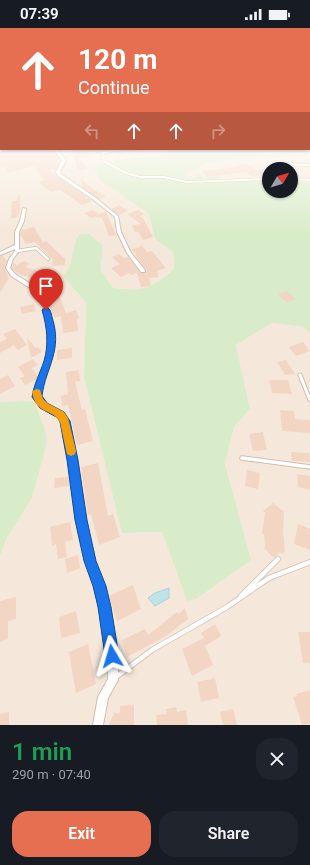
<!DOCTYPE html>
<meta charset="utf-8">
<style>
:root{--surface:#171b24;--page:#20242c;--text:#f1f3f6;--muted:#9ea1a6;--accent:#e76f51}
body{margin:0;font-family:Roboto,sans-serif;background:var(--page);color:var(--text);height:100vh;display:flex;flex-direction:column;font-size:15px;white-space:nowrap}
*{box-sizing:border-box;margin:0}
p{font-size:13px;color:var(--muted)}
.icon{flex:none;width:22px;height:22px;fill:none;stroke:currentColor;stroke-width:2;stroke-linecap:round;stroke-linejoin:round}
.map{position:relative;height:697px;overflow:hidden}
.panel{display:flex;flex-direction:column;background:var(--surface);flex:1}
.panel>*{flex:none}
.top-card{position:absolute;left:0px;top:0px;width:310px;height:122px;box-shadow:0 1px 3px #0004;background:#e76f51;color:#fff;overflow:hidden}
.needle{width:26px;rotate:52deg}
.controls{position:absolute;left:262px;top:134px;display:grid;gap:8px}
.controls a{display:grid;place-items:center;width:36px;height:36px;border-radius:50%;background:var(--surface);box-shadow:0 1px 3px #0004;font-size:20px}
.pin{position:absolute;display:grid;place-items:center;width:34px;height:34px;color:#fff;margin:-41px -17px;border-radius:50% 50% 50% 0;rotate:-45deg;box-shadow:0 0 4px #0007}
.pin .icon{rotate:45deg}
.me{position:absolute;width:44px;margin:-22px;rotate:353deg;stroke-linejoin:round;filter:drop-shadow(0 0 3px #0008)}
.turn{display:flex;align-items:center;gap:14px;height:84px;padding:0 12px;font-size:18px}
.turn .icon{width:52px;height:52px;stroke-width:2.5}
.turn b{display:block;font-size:28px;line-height:34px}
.lanes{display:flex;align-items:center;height:38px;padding:0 12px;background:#0003;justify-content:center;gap:20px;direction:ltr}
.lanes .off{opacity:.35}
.round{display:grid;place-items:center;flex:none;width:42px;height:42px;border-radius:16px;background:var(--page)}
.headline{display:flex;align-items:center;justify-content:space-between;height:68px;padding:0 12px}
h1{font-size:24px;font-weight:600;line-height:30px;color:#1e9e55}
.action{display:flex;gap:8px;margin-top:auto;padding:8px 12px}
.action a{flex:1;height:46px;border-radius:16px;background:var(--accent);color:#fff;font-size:16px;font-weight:600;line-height:46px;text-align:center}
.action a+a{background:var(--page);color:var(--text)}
.status{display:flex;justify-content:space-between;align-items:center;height:28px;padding:0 20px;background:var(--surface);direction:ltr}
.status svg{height:11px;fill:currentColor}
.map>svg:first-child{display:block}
.residential{fill:#f5e8da}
.green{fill:#d8ecc9}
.water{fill:#bfe3e8;stroke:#a5d3da}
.building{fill:#f3d5c3}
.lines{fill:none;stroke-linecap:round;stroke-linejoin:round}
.service-far4-casing{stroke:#d1beb0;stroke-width:3}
.service-far3-casing{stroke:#d1beb0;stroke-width:4}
.service-far2-casing{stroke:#d1beb0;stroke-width:5}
.service-far1-casing{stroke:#d1beb0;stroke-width:5.5}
.service-casing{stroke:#d1beb0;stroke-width:6}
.minor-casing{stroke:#d1beb0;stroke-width:2}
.service-far4{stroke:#fff;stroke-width:2}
.service-far3{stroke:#fff;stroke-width:2.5}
.service-far2{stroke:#fff;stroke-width:3}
.service-far1{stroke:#fff;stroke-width:3.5}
.service{stroke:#fff;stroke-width:4.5}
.minor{fill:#fff;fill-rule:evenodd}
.route{fill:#1a73e8;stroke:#114b97}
.slow{fill:#f59e0b}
</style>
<div class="status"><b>07:39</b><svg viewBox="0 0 49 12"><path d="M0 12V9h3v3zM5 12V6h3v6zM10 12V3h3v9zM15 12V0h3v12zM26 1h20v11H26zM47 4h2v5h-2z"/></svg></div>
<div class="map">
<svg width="310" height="697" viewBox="0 0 310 697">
<rect width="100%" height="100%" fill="#fdf6ec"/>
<g class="residential">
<path d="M175,121L163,128L126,130L101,153L149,186L155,211L173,224L174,241L153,258L138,262L113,260L101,242L103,218L76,211L70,237L63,248L86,275L84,349L123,505L162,504L187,572L250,532L225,436L234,399L250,381L236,317L272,295L305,299L310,305V697H0V528L7,510L32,470L47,411L23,373L0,374V122Z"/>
<path d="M310,123V155L291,152V141H269V152H233L190,155L184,151L185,146L192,142L218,132L277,130Z"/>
</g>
<g class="green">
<path d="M309,110L310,123C299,125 287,129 276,130C244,133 214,126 185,147V150L186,151L189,149L190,151L195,150V148L200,144L204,150L220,148L222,150L189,153L192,155L233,152H269V163H291V152L310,155V305L304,299L272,295L236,317L250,381L234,399L225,436L251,532L196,571L187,573L162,504L122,505L84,349L86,275L63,248L70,237L76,211L81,206H89L103,218L101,242L113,260C144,263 150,262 174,241L173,224L155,211L149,186L101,153L94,140L97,137L126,130L163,128L175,121H309Z"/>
<path d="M23,373L34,374L45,401L47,411L45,422L32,470L7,510L0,528V374Z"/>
</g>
<path class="water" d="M169,560V570L155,578L148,570L155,565Z"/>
<g class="building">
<path d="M12,121H50L60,132L56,141L48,142L84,167L88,174L86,169L93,173L82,177L60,162L51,164L39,154L44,152L38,142L32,138L8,145L5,139L0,140V124Z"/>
<path d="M71,121H87L90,129L78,130L88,140L78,142Z"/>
<path d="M124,121H139V123L120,128L115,125Z"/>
<path d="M244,136H247L264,146L253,149L245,144L206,149L202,143L223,141L224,142Z"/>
<path d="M81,151L93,161L106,168L99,171L83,160Z"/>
<path d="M19,166H20V184L17,190H10L12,184H11L12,173H16Z"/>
<path d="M119,177L128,183L119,187L111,181Z"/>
<path d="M93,182L99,186L106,184L116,207L109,208L102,190L95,189L91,190L84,185Z"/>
<path d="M138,182L144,186L140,188L143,190L153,209L143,212L138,204H135L132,197L141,196L127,186Z"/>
<path d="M34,199L43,215L46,213L65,231V237L52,238L53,232L35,214L26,216L20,206L22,202Z"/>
<path d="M142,218L147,224L152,223L166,240L157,243L159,249L149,250L151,258L141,259L137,245L131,247L129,245L121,249L111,240L120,236L112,229L119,226L124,230L128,229L140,245H146V241L135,227H137L132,221Z"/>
<path d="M0,228H2L7,232L5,241L9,250L0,265Z"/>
<path d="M24,233L30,236L25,239L46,245L40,252L18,246L12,240L13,235L17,237Z"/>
<path d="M57,262L66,285L76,282L79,290L77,291L78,303L63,305L61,288L54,290L45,265Z"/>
<path d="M287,263L296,271L287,275L278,266Z"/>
<path d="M34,276L36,283L22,286L20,279Z"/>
<path d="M15,301L27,317L18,322L14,317L0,325V314L7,311L3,306Z"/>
<path d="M27,310L36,320L38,319L42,324L31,330Z"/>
<path d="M303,314L310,323L296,328L289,319Z"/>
<path d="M72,320V330L57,332V322Z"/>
<path d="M33,331L38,337L32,340L38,349L37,351L25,357L20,350L25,348L18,339Z"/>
<path d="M286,332L295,346L285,347L277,334Z"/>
<path d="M79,342L80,353L75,354L82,382L85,381L93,413L77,417L68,377L62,378L61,368L68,366L66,344Z"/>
<path d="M8,347L15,358L0,366V351Z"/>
<path d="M269,352H288L292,366L272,365Z"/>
<path d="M280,382L294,383L295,391L310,392V405L282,403Z"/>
<path d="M263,404L267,422L253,423L249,406Z"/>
<path d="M291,424L309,425L310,434L292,433Z"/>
<path d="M98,435L108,488L113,486L120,509L99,517L91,486L88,487L81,439Z"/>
<path d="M247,442L260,445L258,461L245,458Z"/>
<path d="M297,446L310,448V462L298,459Z"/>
<path d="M69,449L70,458L54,460L55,450Z"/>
<path d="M273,475L284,484L283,503L285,523L282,526L280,524L274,530L264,520L265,519L264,507L262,505L265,485L263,483Z"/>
<path d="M70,494L73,512L65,514L67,529L58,531L56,516L52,518L50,499Z"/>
<path d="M298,496L310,501V522L294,516Z"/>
<path d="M78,527L80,540L67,545L65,531Z"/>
<path d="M133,557L141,581L117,593L109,568Z"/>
<path d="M16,569V591L8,593V611L0,614V573Z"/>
<path d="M185,580L188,591L166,608L127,629L122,612L145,601L148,607L177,584L179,586Z"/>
<path d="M76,583L80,605L61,610L59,589Z"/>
<path d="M215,596L221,608L205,618L213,637L192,648L182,621L204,610L201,605Z"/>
<path d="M298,604H310V635H303Z"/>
<path d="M88,616L96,656L76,665L69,624Z"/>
<path d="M215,650L219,670L201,674L197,654Z"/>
<path d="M310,662V696L302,697L293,669L297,668L296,666Z"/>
<path d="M134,677V697H109L114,685H120V678Z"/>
<path d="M176,679L177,684L186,682L188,697H157L156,687L167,686L166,681Z"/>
<path d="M233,681L237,697H223L220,684Z"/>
<path d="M9,684V697H0V686Z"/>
</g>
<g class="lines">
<g class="service-far4-casing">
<g id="service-far4">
<path d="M0,114L1,117"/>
<path d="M104,125L102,128L105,134L126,145L140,149H164L187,154L269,151"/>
<path d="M291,151L310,152"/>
</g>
</g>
<g class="service-far3-casing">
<path id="service-far3" d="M17,223L36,220L48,231"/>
</g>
<g class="service-far2-casing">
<path id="service-far2" d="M300,347L310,372"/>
</g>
<g class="service-far1-casing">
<path id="service-far1" d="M242,430L310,439"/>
</g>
<g class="service-casing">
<g id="service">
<path d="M241,568L278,531"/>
<path d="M116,649L152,622L227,579L269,550L310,534"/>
</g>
</g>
<g class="minor-casing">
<g id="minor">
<rect x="0" y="118" width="1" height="3"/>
<path d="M53,121H57L66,132L60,144L61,146L96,170L118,188L121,204L131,225L145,242V244H141L127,225L117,204L115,189L94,172L58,148L56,144L62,132Z"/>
<path d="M90,121C95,121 99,123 103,124C109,124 116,121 123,121L104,126Z"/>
<path d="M275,135L310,136V138L277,137V138L279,141H275L273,138Z"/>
<path d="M23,180L26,181L24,193L19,204V223L13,231L10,240L15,246L42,263L51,289L54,307L53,325L50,338L41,360L40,369C47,380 61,382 68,393L77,435L85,492L94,533L104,558L109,579L118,641V652L108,670L103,697H93L98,669L108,651V641L101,579L96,558L86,533L77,492L69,435L62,394L56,388L40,378L34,369L35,360L44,338L47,325L48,307L46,289L38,265L11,248L6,240L9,231L15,223V221L0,227V224L15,217V204L20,193Z"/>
</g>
</g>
<use href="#service-far4" class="service-far4"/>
<use href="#service-far3" class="service-far3"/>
<use href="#service-far2" class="service-far2"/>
<use href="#service-far1" class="service-far1"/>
<use href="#service" class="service"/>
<use href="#minor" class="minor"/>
</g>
<linearGradient id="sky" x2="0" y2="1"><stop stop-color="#97c7e8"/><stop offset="0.53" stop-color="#fefbf6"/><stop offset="1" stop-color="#fefbf6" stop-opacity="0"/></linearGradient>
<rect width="310" height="208" fill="url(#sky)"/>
<path class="route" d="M46,279C51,281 51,285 52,289C63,323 46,338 42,368L47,375L64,384L70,393L78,432L87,492L96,533L106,558L111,579L119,628L117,633L112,635L107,633L105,628L98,579L93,558L84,533L75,492L67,432L60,394L58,390L40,380L32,369C34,356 40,345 44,333C49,316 47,299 42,282Z"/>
<path class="slow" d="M37,361L40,362L43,371L47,375L64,384L68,390L76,423L75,426L71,428L67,426L60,394C51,379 37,388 32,364L34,362Z"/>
</svg>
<div class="controls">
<a><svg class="needle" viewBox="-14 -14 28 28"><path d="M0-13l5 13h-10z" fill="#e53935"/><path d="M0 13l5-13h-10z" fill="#9ea1a6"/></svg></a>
</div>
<div class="pin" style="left:46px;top:282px;background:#d93025"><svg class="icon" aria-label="arrive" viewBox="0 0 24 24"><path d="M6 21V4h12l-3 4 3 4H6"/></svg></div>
<svg class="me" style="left:112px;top:628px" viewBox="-20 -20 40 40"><path d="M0-17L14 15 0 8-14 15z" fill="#1a73e8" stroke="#fff" stroke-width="4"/></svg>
<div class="top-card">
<div class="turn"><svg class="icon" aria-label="ahead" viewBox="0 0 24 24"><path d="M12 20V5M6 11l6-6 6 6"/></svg><div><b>120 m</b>Continue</div></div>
<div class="lanes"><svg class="icon off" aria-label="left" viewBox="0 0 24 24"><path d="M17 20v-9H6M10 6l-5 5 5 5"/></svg><svg class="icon" aria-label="ahead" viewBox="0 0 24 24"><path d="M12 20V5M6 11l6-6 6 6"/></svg><svg class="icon" aria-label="ahead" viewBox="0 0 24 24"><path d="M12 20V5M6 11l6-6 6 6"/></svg><svg class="icon off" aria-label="right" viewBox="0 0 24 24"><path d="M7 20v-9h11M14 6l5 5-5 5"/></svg></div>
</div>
</div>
<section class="panel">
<div class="headline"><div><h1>1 min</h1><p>290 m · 07:40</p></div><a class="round"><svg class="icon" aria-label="close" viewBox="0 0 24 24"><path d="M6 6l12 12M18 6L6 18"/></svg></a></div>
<div class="action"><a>Exit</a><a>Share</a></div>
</section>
